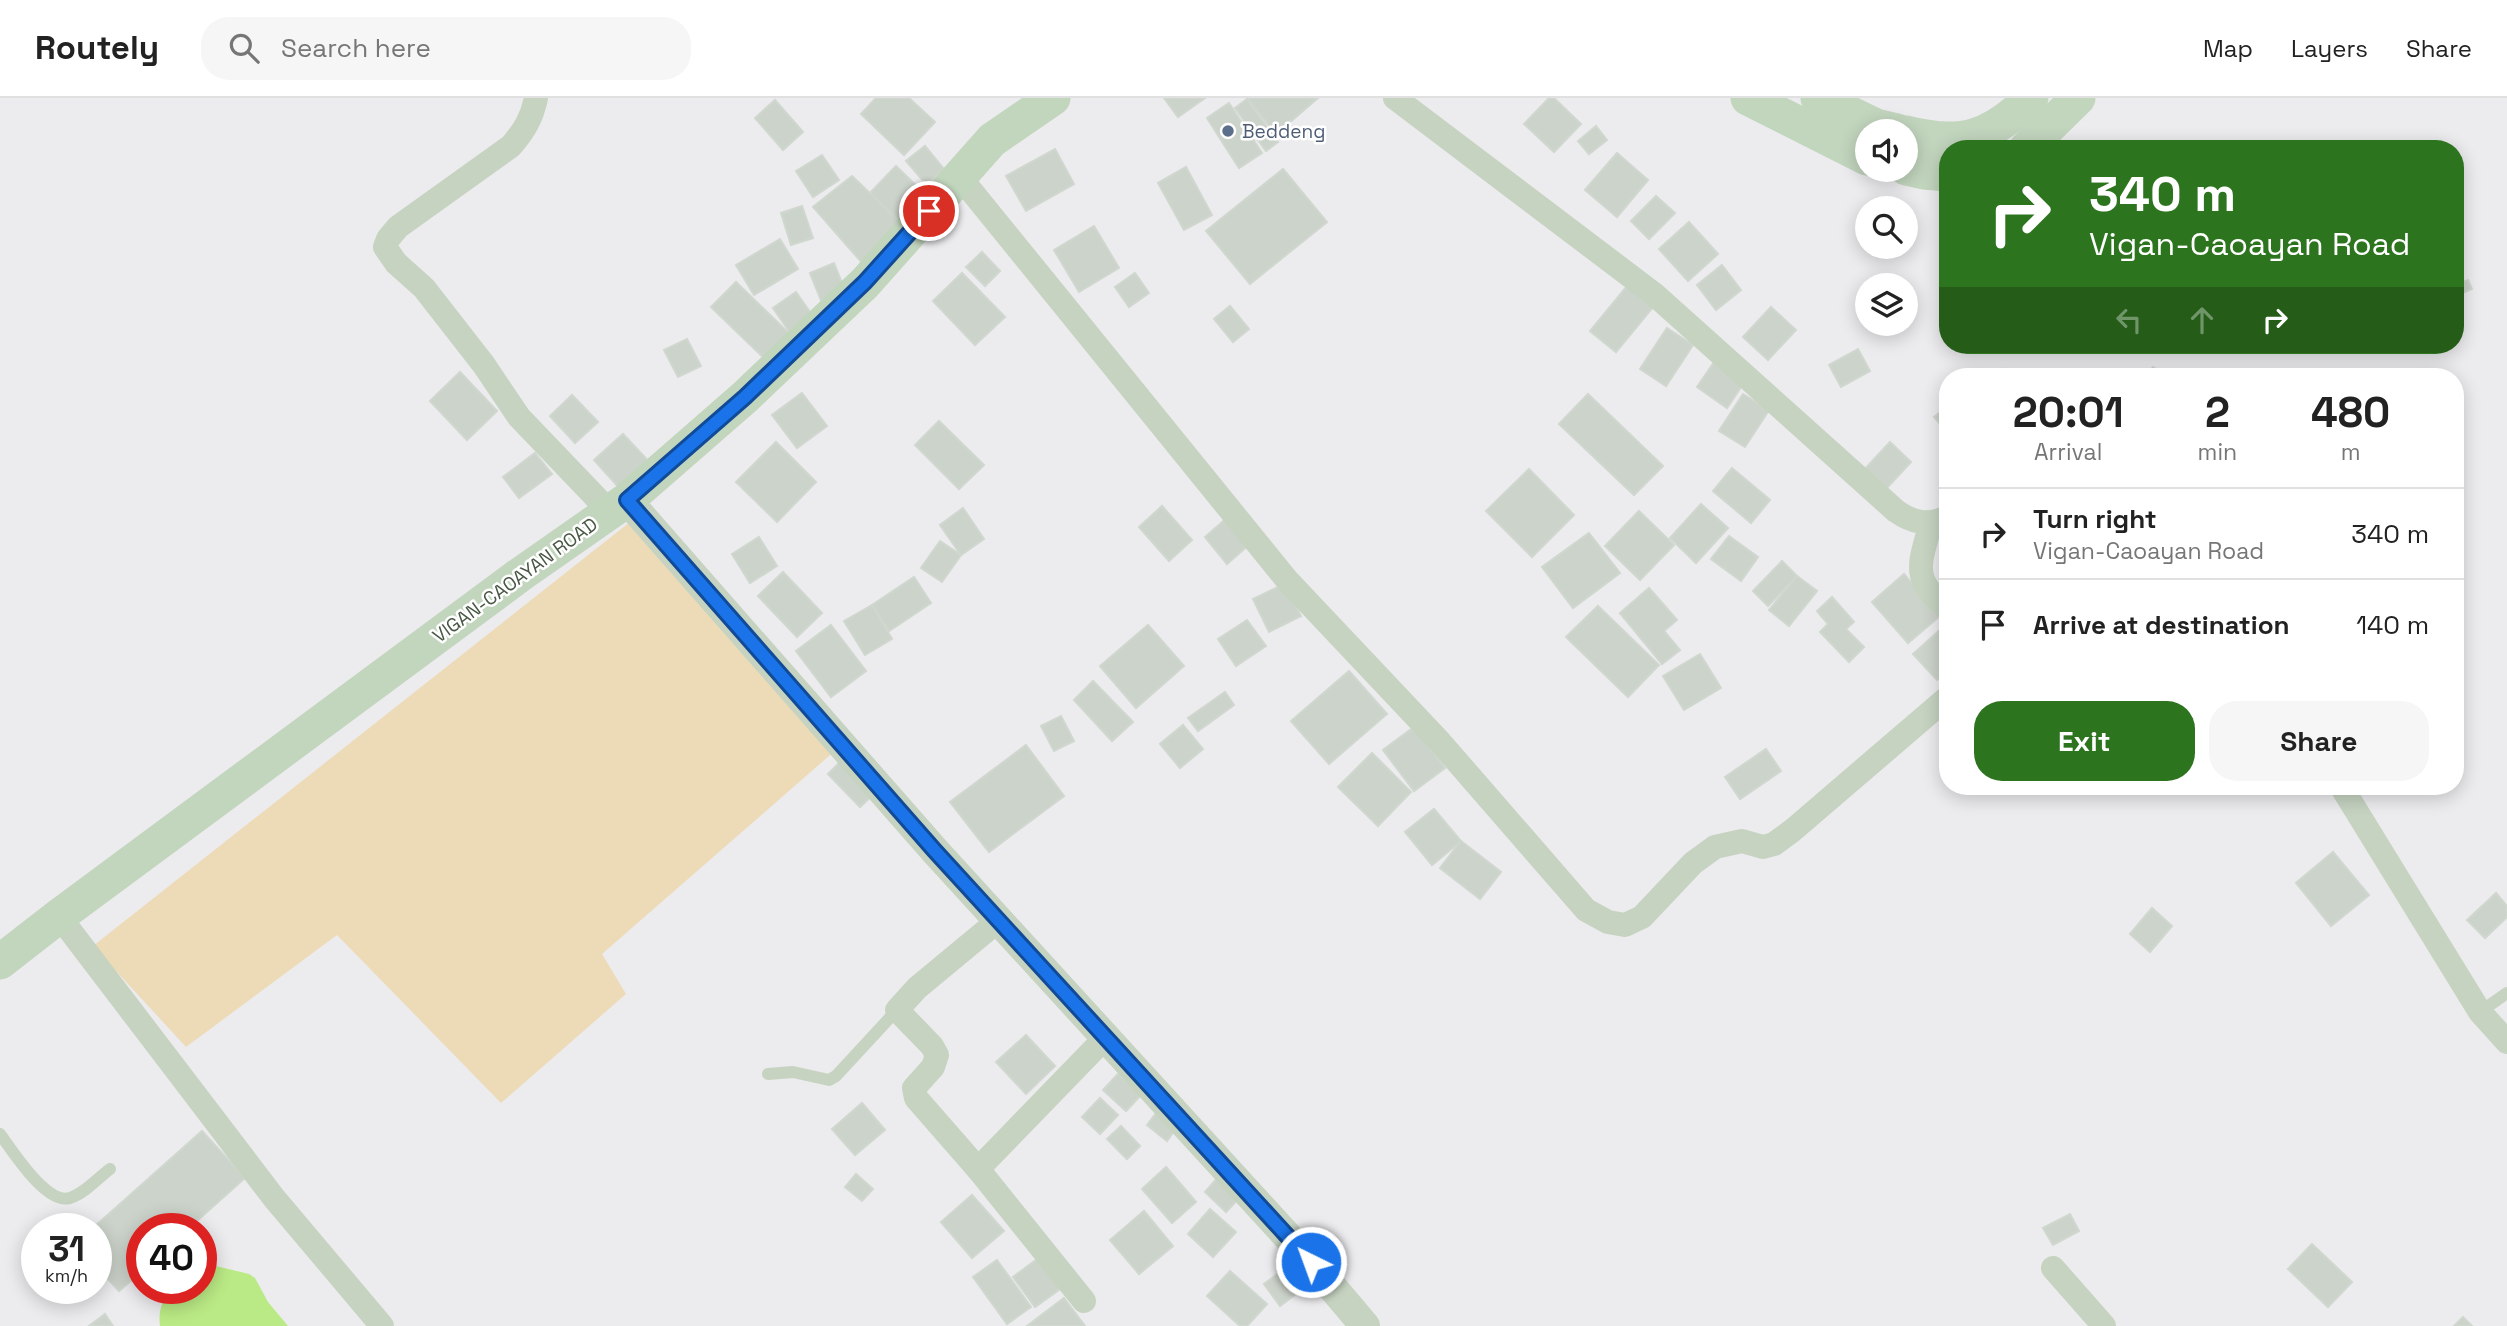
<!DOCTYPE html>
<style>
:root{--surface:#fff;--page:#f6f6f6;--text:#222;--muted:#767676;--line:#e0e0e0;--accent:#2d741f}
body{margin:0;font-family:"Space Grotesk",sans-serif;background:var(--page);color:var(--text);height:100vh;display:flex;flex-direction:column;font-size:26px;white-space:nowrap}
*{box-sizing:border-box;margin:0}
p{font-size:23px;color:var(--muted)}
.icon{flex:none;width:38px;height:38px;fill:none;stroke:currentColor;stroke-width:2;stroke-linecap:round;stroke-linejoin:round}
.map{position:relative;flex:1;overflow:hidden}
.drawer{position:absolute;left:1939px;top:270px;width:525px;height:427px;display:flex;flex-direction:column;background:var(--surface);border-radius:28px;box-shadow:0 4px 18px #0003}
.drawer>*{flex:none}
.banner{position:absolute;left:1939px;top:42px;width:525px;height:214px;border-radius:28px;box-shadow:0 4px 18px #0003;background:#2d741f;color:#fff;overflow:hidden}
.fabs{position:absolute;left:1855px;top:21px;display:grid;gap:14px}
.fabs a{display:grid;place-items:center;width:63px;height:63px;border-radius:50%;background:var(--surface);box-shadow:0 4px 18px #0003;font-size:35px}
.speed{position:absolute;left:21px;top:1115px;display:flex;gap:14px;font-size:35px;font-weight:700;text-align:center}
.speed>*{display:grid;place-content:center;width:91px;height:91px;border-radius:50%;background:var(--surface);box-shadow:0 4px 18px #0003;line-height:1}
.speed small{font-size:18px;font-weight:400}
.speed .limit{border:10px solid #d22;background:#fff;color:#111}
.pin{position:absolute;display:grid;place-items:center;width:60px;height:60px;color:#fff;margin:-30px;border:4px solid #fff;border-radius:50%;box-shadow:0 2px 7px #0007}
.me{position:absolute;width:77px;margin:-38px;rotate:318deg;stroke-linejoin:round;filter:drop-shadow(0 0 5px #0008)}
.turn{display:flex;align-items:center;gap:24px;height:147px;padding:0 35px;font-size:32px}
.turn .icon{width:91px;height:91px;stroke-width:2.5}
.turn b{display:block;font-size:49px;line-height:60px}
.lanes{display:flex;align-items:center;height:66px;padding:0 35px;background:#0003;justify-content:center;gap:35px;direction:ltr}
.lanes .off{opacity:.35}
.eta{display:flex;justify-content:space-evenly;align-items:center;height:119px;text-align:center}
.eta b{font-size:42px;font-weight:600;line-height:49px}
.cta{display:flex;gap:14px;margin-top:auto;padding:14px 35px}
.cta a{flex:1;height:80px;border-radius:28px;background:var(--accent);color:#fff;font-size:28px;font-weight:600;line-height:80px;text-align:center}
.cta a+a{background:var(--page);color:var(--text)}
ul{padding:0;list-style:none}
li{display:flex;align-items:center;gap:21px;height:91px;padding:0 35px;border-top:2px solid var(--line)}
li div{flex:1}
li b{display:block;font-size:26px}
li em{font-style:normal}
header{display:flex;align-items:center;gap:42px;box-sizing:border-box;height:98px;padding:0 35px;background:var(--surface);border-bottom:2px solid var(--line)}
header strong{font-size:33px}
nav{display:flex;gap:38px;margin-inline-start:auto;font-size:24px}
.search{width:490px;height:63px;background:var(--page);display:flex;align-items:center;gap:18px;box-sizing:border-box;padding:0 24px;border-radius:28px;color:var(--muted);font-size:26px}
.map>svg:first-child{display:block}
.green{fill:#eddbb8}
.water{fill:#baea85}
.building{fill:#ccd3ca;stroke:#cfd7cf;stroke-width:2}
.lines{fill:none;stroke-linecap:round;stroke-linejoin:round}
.service{stroke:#c6d3c1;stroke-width:12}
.minor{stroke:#c6d3c1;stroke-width:24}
.tertiary{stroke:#c6d3c1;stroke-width:30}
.secondary{stroke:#c2d5bd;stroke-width:35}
.route-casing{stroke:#114b97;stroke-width:18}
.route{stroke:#1a73e8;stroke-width:12}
.service-dot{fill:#5c6f8a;stroke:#fff;stroke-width:2.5}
.labels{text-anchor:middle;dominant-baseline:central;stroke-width:5;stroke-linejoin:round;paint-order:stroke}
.service-label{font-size:19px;fill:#4e5e75;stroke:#fff;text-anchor:start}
.street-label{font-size:19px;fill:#495844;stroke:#fff}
</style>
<header>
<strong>Routely</strong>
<div class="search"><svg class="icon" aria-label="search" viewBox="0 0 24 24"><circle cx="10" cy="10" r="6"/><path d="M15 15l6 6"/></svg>Search here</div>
<nav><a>Map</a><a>Layers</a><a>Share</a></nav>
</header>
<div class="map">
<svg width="2507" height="1228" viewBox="0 0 2507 1228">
<rect width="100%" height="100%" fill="#ecebee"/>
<path class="green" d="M630,424L837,651L602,856L626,896L501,1005L337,837L186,949L93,848Z"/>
<path class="water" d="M216,1168L249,1176L255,1180L268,1204L288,1228H160C158,1213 162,1201 173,1190H201C201,1179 204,1171 216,1168Z"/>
<g class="building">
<path d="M876,0H909L935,24L904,57L861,16Z"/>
<path d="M1164,0H1205L1178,19Z"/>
<path d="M1247,0H1318L1276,36Z"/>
<path d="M1549,0H1554L1581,26L1554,54L1524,26Z"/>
<path d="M1247,1L1278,44L1266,53L1235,10Z"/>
<path d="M775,2L803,34L783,52L755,20Z"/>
<path d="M1229,5L1262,55L1239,70L1207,20Z"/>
<path d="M1596,28L1607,42L1589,56L1578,43Z"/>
<path d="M925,48L944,71L926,86L906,63Z"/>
<path d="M1055,51L1074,86L1026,113L1006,78Z"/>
<path d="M1617,55L1648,82L1617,119L1585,92Z"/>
<path d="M822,57L839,82L813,99L796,73Z"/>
<path d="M896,68L929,100L903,127L870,95Z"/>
<path d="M1186,69L1212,117L1184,132L1158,85Z"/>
<path d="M1283,71L1327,124L1250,186L1206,133Z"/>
<path d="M852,78L903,127L864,167L813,109Z"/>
<path d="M1656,98L1675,115L1649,141L1631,123Z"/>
<path d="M802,108L813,140L791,147L781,115Z"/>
<path d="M1689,124L1718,156L1688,183L1659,151Z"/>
<path d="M1094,128L1119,170L1079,194L1054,152Z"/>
<path d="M780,141L798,171L754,197L736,167Z"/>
<path d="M982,154L1000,173L985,188L966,169Z"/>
<path d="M834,165L846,195L822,205L810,175Z"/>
<path d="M1722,167L1741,192L1716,212L1697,187Z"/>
<path d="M962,175L1005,219L975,247L933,203Z"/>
<path d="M1135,175L1149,195L1129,209L1115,189Z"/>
<path d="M2468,182L2472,191L2455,198V187Z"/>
<path d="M736,184L793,239L769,265L711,209Z"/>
<path d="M1628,187L1654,208L1616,254L1590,233Z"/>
<path d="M796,194L817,224L793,239L773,210Z"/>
<path d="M1230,208L1249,231L1233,244L1214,221Z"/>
<path d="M1771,209L1796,232L1768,262L1743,239Z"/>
<path d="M1667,230L1693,247L1666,288L1640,271Z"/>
<path d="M687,241L701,268L678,279L664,252Z"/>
<path d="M1858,251L1870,273L1841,289L1829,267Z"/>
<path d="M1717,260L1747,280L1727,310L1697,289Z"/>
<path d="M2153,269L2166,278H2146Z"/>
<path d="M2004,271L2010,278H1996Z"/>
<path d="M460,274L497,313L467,342L430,303Z"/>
<path d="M802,295L827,328L797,350L772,317Z"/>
<path d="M1588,296L1663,368L1634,397L1559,326Z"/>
<path d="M1743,296L1769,312L1745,349L1719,333Z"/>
<path d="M572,297L598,324L575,345L550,318Z"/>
<path d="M1948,308V335L1934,319Z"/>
<path d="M939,323L984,367L959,391L915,347Z"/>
<path d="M623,336L653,368L624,395L594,362Z"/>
<path d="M776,344L816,384L777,424L736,384Z"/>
<path d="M1890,344L1911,364L1884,393L1863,373Z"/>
<path d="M535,355L552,376L519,400L503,379Z"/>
<path d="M1732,370L1770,402L1751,425L1713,393Z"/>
<path d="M1529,371L1574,417L1532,459L1486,413Z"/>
<path d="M1701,406L1728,430L1696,465L1670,440Z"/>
<path d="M1162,408L1192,442L1169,463L1139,429Z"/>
<path d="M963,410L984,441L961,457L940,427Z"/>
<path d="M1639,413L1674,447L1640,482L1605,448Z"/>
<path d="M1228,419L1251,445L1227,466L1205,439Z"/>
<path d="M1589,435L1620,475L1573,510L1542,469Z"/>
<path d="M1729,438L1758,459L1741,483L1711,461Z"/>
<path d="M759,439L777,468L750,485L732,456Z"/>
<path d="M940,443L961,457L942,484L921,470Z"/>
<path d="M1782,463L1797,478L1768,508L1753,493Z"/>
<path d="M783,474L822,515L797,539L758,498Z"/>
<path d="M1904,476L1940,518L1908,545L1872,504Z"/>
<path d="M1797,478L1817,493L1789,528L1769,512Z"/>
<path d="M914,479L931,505L889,533L872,507Z"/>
<path d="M1284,486L1301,518L1269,534L1253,501Z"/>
<path d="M1649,490L1677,522L1664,533L1680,552L1662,566L1620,515Z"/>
<path d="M1832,499L1854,524L1846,531L1864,549L1849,564L1820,534L1828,526L1817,513Z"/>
<path d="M872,507L892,541L865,557L844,523Z"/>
<path d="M1598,508L1659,567L1628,599L1566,539Z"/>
<path d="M1247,522L1266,548L1236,568L1218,541Z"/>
<path d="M831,527L866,573L831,599L796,553Z"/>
<path d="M1148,527L1184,568L1136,610L1100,568Z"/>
<path d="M1941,531L1948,538V573L1937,582L1913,556Z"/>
<path d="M1700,556L1721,590L1684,612L1663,578Z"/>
<path d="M1349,573L1387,616L1329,666L1291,623Z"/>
<path d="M1093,583L1133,624L1112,643L1074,602Z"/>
<path d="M1225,594L1234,607L1198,633L1188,620Z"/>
<path d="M1061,618L1074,643L1054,653L1041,628Z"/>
<path d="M1183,627L1203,651L1180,670L1160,646Z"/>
<path d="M1414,629L1445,670L1414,693L1383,652Z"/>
<path d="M1026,647L1064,698L989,754L950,704Z"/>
<path d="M1766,651L1781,673L1740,701L1725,679Z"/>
<path d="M1372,655L1411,694L1378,728L1338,689Z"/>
<path d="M845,659L878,692L860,709L828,676Z"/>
<path d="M1434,711L1461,743L1432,767L1405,734Z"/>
<path d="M1461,743L1501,774L1480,801L1440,770Z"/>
<path d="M2333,754L2369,797L2331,828L2296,785Z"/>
<path d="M2496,795L2507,808V819L2485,840L2467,822Z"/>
<path d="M2152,810L2172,828L2150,854L2130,836Z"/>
<path d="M1026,937L1055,968L1026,996L996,964Z"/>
<path d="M1118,976L1141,997L1126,1013L1103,992Z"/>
<path d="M1100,1000L1118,1017L1100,1036L1082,1019Z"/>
<path d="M862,1005L885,1032L855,1057L832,1031Z"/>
<path d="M1157,1014L1177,1029L1167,1043L1147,1027Z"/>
<path d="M1121,1028L1140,1048L1127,1061L1107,1041Z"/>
<path d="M202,1033L245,1080L189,1130H142V1173L119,1193L96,1168V1130H93Z"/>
<path d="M1166,1069L1196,1104L1172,1125L1142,1091Z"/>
<path d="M856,1076L873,1091L862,1103L845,1089Z"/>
<path d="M1220,1077L1242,1097L1226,1114L1205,1094Z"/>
<path d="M972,1097L1004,1133L972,1160L941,1124Z"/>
<path d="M1210,1111L1236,1134L1213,1159L1188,1136Z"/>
<path d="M1144,1113L1173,1148L1139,1176L1110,1142Z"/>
<path d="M2070,1116L2079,1133L2053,1147L2043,1130Z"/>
<path d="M2312,1146L2352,1184L2328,1209L2288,1171Z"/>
<path d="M1040,1159L1063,1189L1035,1209L1013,1179Z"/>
<path d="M997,1162L1031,1209L1007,1226L973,1179Z"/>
<path d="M1293,1164L1309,1186L1280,1208L1264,1186Z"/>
<path d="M1230,1173L1267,1206L1247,1228H1240L1207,1198Z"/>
<path d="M1064,1200L1085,1228H1027Z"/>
<path d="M105,1216L113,1228H89Z"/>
<path d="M2463,1219L2472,1228H2454Z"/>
</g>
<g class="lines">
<g class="service">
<path d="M2480,914L2507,895"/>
<path d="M768,976L793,974L829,982L836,978L897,912"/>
<path d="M0,1036C12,1052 46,1107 70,1100C84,1096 98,1080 110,1071"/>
</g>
<g class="minor">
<path d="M536,0C532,20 524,33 511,48L398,129L388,141L385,149L396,165L424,190L484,267L519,319L610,414"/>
<path d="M1395,0L1654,196L1896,413C1913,425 1928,428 1948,419"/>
<path d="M960,79L1287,482L1440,644L1586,812L1608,824L1625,827L1642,819L1693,765L1715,749L1742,743L1763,749L1774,746L1793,732L1948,599"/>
<path d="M1931,425C1920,465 1910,482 1948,510"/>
<path d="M2341,688L2480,914L2507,944"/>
<path d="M59,818L274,1100L382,1228"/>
<path d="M999,822L917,890L897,912L932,948L937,957L933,969L914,990L916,1000L978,1071L1084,1203"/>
<path d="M978,1071L1106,939"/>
<path d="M2053,1170L2104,1228"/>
</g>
<path class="tertiary" d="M627,402L935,753L1311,1164L1365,1228"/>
<g class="secondary">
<path d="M1748,0L1867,60"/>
<path d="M1818,0L1876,28L1897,33"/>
<path d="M1906,35C1961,49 1991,40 2031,0"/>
<path d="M2026,51L2078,0"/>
<path d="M1906,70L1924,74L1948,76"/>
<path d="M0,864L59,818L521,476L627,402L745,299L865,185L992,42L1053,0"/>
</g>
</g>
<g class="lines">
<g class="route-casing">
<path id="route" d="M929,113L865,184L745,299L627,402L935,753L1311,1164"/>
</g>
<use href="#route" class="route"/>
</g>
<circle class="service-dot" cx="1228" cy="33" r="7"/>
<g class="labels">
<g class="service-label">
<text x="1242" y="33">Beddeng</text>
</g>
<g class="street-label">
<text transform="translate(515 482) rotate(-36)">VIGAN-CAOAYAN ROAD</text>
</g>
</g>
</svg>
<div class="fabs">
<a><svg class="icon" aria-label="sound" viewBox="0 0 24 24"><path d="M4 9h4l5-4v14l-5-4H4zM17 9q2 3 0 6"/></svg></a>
<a><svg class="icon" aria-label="search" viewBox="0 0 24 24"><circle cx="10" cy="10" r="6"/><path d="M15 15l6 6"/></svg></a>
<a><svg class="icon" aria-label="layers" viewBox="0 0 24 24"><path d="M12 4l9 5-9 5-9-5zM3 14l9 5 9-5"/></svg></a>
</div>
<div class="speed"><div>31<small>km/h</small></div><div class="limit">40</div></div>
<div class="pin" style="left:929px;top:113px;background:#d93025"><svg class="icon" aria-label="arrive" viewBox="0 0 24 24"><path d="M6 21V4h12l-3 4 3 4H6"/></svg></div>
<svg class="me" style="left:1311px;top:1164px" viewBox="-20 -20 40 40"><circle r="17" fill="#1a73e8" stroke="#fff" stroke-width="3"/><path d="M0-11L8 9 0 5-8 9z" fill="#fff"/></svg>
<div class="banner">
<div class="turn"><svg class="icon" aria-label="right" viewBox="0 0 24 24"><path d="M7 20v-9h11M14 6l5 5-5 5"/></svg><div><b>340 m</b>Vigan-Caoayan Road</div></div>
<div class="lanes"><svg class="icon off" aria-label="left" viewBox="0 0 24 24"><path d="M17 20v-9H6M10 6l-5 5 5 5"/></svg><svg class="icon off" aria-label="ahead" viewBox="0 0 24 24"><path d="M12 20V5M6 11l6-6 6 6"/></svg><svg class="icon" aria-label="right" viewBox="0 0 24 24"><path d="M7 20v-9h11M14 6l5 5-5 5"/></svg></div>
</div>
<section class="drawer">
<div class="eta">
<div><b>20:01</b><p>Arrival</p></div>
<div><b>2</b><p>min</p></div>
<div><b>480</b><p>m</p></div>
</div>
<ul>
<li><svg class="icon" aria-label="right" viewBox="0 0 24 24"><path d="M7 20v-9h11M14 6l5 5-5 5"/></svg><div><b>Turn right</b><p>Vigan-Caoayan Road</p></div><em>340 m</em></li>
<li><svg class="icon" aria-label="arrive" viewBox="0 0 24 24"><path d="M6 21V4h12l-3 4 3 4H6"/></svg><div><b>Arrive at destination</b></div><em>140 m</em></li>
</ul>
<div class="cta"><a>Exit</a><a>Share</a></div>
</section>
</div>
